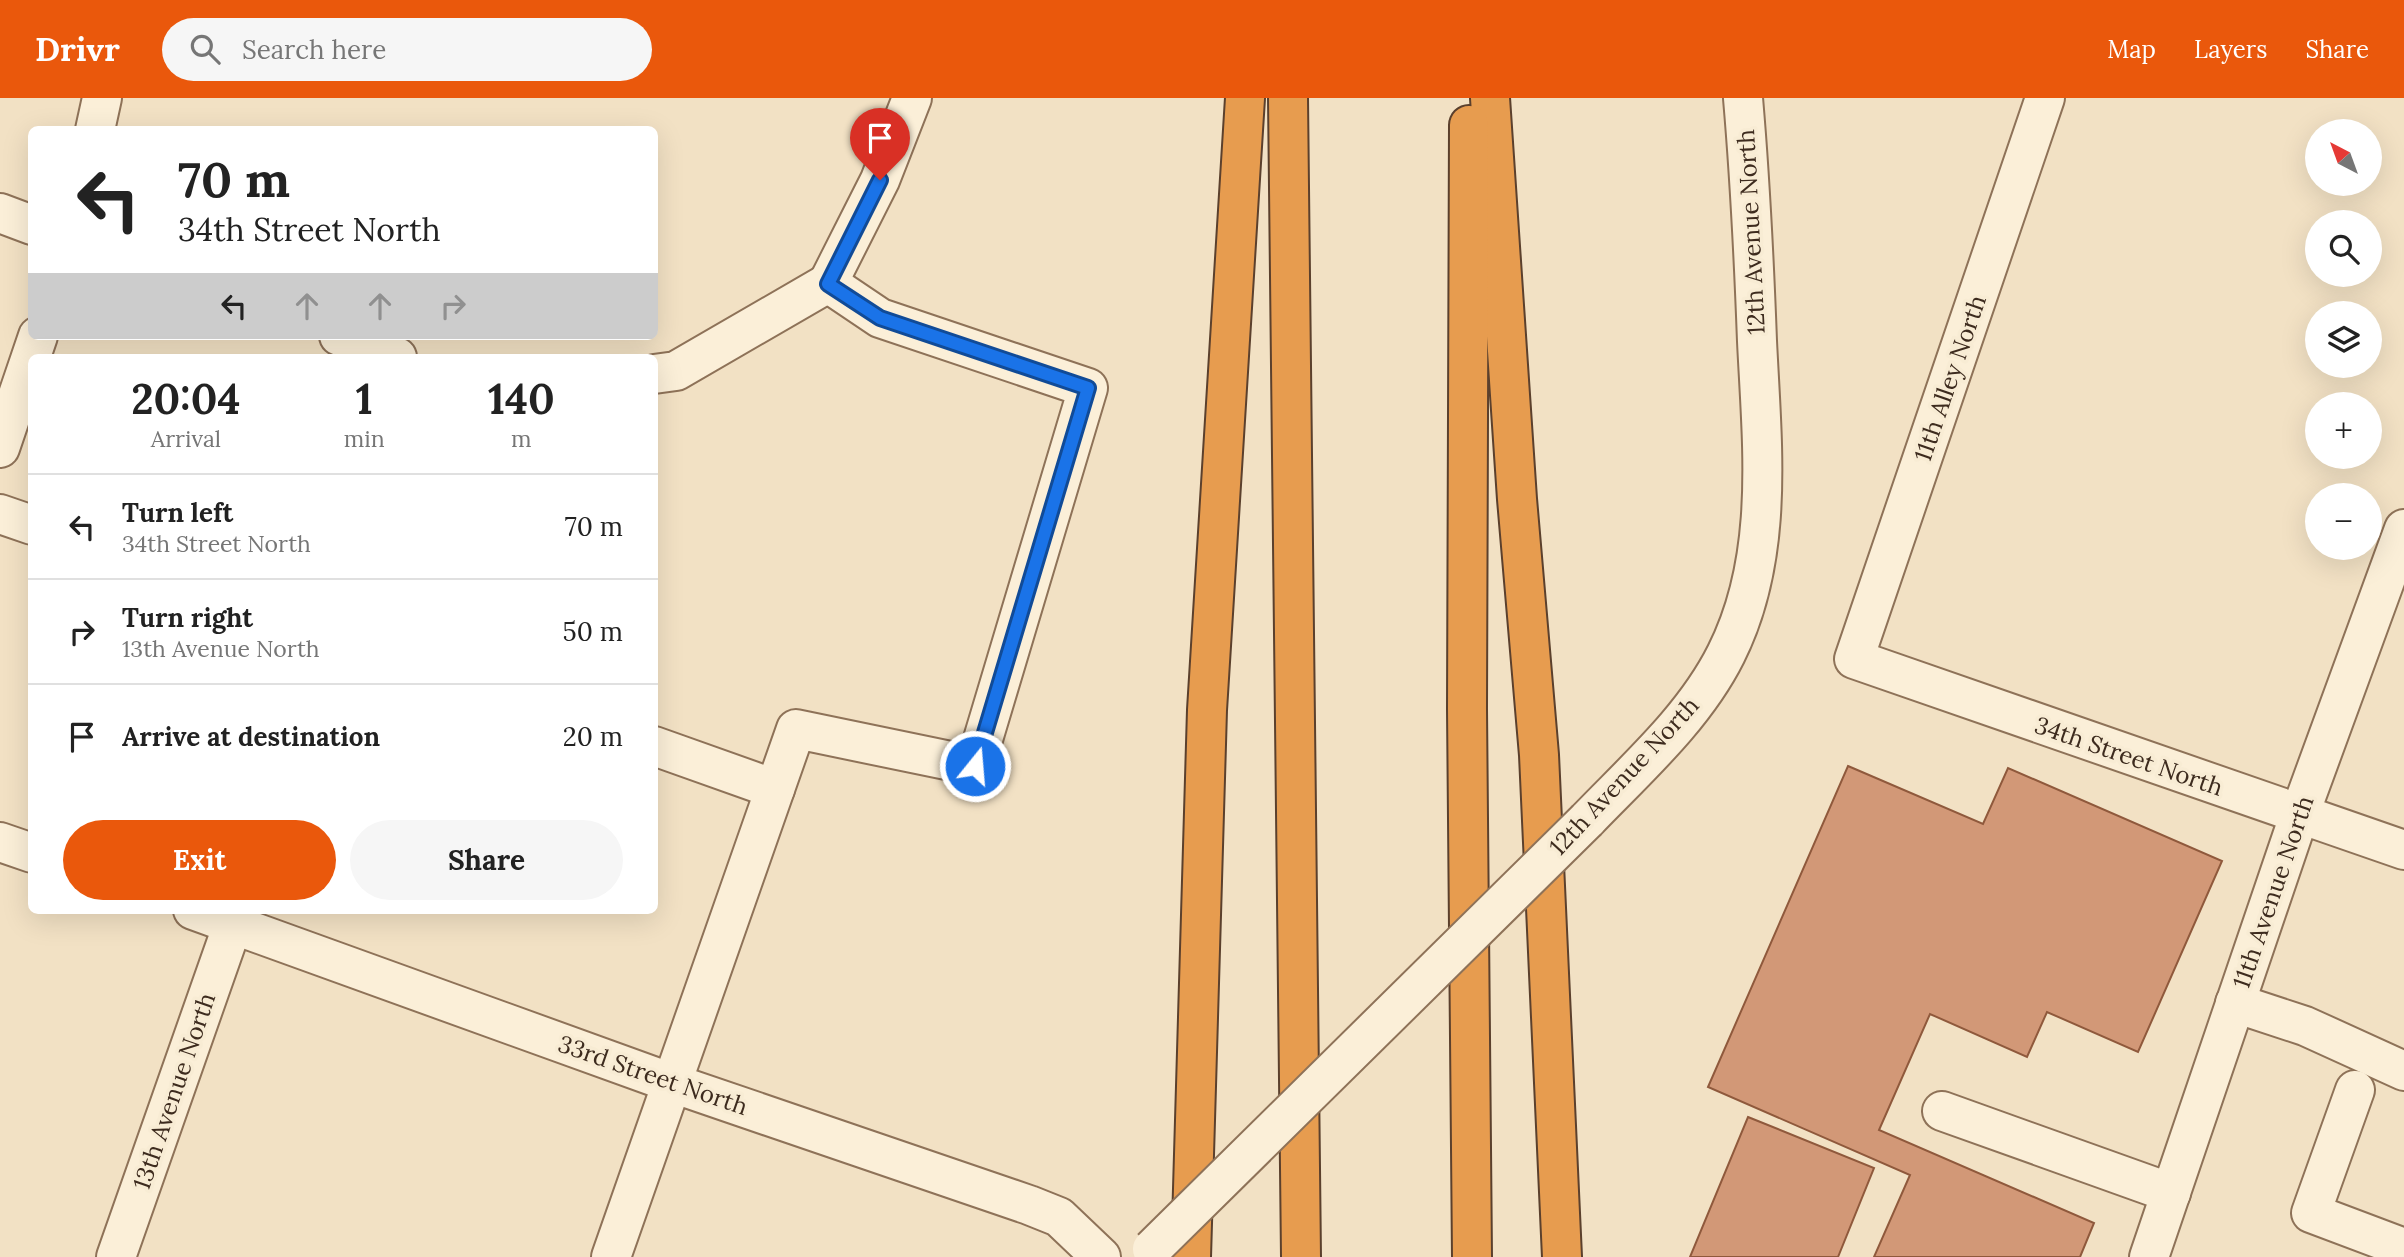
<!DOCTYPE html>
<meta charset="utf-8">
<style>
:root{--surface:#fff;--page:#f6f6f6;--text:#222;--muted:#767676;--line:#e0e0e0;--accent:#ea580c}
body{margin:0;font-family:Lora,serif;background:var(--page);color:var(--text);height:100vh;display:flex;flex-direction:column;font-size:26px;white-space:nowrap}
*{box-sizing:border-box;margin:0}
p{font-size:23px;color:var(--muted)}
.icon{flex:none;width:38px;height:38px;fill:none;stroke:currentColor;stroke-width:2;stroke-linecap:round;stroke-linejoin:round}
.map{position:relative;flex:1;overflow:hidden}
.details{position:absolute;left:28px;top:256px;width:630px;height:560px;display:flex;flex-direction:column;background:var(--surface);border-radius:10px;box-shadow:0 7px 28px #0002}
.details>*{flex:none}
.hud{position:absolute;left:28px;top:28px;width:630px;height:214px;border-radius:10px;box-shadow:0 7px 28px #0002;background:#fff;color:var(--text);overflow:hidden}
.needle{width:46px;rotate:319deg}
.fabs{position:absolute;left:2305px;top:21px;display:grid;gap:14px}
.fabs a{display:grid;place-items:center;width:77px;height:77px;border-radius:50%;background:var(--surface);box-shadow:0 7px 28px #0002;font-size:35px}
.pin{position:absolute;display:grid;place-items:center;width:60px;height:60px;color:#fff;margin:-72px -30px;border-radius:50% 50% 50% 0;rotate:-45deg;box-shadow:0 0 7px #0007}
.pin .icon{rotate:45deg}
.me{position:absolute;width:77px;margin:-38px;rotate:17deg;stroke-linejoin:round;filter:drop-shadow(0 0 5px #0008)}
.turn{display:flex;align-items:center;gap:24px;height:147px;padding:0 35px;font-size:32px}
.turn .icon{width:91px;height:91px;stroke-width:2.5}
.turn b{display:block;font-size:49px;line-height:60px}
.lanes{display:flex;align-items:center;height:66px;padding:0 35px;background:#0003;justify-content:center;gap:35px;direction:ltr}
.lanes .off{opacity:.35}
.eta{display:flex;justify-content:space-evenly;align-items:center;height:119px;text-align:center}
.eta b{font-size:42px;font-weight:700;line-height:49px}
.primary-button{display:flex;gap:14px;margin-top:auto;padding:14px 35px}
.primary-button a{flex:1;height:80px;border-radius:42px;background:var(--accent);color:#fff;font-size:28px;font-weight:700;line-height:80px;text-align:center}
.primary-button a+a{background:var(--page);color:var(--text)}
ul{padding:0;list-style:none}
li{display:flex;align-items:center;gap:21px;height:105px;padding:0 35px;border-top:2px solid var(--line)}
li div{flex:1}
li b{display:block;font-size:26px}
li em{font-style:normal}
header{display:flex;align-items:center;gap:42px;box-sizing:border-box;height:98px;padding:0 35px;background:var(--accent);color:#fff}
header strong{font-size:33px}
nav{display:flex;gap:38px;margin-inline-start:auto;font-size:24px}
.search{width:490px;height:63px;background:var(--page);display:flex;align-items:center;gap:18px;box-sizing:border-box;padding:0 24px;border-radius:38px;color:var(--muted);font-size:26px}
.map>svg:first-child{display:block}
.building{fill:#d29877;stroke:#8f593c;stroke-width:2}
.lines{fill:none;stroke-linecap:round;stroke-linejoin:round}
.minor-casing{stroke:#8e7258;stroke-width:42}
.highway-casing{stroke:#5b402d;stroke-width:42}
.minor{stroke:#fbefd8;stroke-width:38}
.highway{stroke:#e79c4f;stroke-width:38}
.minor-bridge-casing{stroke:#8e7258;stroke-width:42;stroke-linecap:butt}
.minor-bridge{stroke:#fbefd8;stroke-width:38}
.route-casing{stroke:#114b97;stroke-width:18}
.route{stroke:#1a73e8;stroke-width:12}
.labels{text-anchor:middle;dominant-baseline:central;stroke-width:7;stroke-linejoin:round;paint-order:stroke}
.street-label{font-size:24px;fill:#3d2b1e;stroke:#f8ecd4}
</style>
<header>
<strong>Drivr</strong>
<div class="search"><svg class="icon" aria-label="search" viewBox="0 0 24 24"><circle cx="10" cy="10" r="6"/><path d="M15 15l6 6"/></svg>Search here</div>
<nav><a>Map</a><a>Layers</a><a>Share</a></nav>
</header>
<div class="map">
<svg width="2404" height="1159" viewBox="0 0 2404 1159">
<rect width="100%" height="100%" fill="#f2e1c4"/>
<g class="building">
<path d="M1848,668L1983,726L2008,670L2222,763L2138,954L2047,914L2027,959L1930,916L1879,1032L2094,1125L2080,1159H1874L1910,1077L1708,989Z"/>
<path d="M1748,1019L1874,1070L1838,1159H1690Z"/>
</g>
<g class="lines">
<g class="minor-casing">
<g id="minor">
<path d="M2045,0L1854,561L2404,752"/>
<path d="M95,32L102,0"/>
<path d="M0,115L32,127"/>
<path d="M828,185L880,82L912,0"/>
<path d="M339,238L397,259"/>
<path d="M654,276L676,273L828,185"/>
<path d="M0,350L38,238"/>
<path d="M0,416L32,427"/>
<path d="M654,648L775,691"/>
<path d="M1587,722C1636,671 1694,620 1726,556C1775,459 1762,348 1757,243C1754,162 1750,81 1743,0"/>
<path d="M0,744L32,755"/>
<path d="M193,812L672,985L1029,1107L1059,1119L1101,1159"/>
<path d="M2235,905L2305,928L2404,973"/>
<path d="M2355,992L2311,1115L2404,1150"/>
<path d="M1942,1013L2171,1095"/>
<path d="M116,1159L233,826"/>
<path d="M611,1159L796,631L975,668L1088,290L880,220L828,185"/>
<path d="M2149,1159L2299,718L2404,431"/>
</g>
</g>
<g class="highway-casing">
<g id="highway">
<path d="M1288,0L1301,1159"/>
<path d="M1490,0L1517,401L1539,657L1562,1159"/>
<path d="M1469,27L1467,611L1472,1159"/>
<path d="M1191,1159L1207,612L1245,0"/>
</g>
</g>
<use href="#minor" class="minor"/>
<use href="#highway" class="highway"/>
<g class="minor-bridge-casing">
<path id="minor-bridge" d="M1152,1151L1587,722"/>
</g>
<use href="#minor-bridge" class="minor-bridge"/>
</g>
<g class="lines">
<g class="route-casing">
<path id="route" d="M880,82L828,186L880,220L1088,290L975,668"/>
</g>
<use href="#route" class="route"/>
</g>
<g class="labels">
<g class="street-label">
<text transform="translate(1751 134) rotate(-93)">12th Avenue North</text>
<text transform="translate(1950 280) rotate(-71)">11th Alley North</text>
<text transform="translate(2129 658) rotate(19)">34th Street North</text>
<text transform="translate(1624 678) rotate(-47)">12th Avenue North</text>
<text transform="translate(2273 794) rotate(-71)">11th Avenue North</text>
<text transform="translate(653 977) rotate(19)">33rd Street North</text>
<text transform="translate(174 993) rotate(-71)">13th Avenue North</text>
</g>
</g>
</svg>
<div class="fabs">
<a><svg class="needle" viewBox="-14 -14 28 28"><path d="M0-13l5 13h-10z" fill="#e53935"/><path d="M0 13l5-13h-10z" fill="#767676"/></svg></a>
<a><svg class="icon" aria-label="search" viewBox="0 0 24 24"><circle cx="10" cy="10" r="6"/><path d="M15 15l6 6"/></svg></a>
<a><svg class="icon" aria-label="layers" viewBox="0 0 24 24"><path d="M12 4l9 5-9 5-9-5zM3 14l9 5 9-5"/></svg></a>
<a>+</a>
<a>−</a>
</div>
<div class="pin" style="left:880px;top:82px;background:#d93025"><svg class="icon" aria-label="arrive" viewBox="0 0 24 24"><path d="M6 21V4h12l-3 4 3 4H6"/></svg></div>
<svg class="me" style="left:975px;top:668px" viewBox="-20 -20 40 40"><circle r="17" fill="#1a73e8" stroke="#fff" stroke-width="3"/><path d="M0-11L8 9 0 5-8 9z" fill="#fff"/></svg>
<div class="hud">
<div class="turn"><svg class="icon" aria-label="left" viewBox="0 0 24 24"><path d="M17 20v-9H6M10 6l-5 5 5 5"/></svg><div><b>70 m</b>34th Street North</div></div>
<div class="lanes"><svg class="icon" aria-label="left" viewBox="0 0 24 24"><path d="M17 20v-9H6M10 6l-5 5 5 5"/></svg><svg class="icon off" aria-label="ahead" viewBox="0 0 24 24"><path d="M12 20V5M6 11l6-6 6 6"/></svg><svg class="icon off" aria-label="ahead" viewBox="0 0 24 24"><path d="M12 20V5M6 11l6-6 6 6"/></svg><svg class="icon off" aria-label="right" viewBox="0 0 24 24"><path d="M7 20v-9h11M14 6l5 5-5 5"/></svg></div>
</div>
<section class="details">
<div class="eta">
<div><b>20:04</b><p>Arrival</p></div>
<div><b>1</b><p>min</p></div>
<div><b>140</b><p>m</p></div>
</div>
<ul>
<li><svg class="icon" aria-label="left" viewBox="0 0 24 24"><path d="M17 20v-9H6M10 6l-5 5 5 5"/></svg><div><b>Turn left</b><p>34th Street North</p></div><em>70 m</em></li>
<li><svg class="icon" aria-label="right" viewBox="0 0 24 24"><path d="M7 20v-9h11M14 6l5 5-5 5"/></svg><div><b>Turn right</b><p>13th Avenue North</p></div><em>50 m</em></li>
<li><svg class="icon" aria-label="arrive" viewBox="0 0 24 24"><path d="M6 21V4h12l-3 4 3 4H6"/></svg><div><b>Arrive at destination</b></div><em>20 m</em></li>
</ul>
<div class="primary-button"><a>Exit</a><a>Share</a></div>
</section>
</div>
